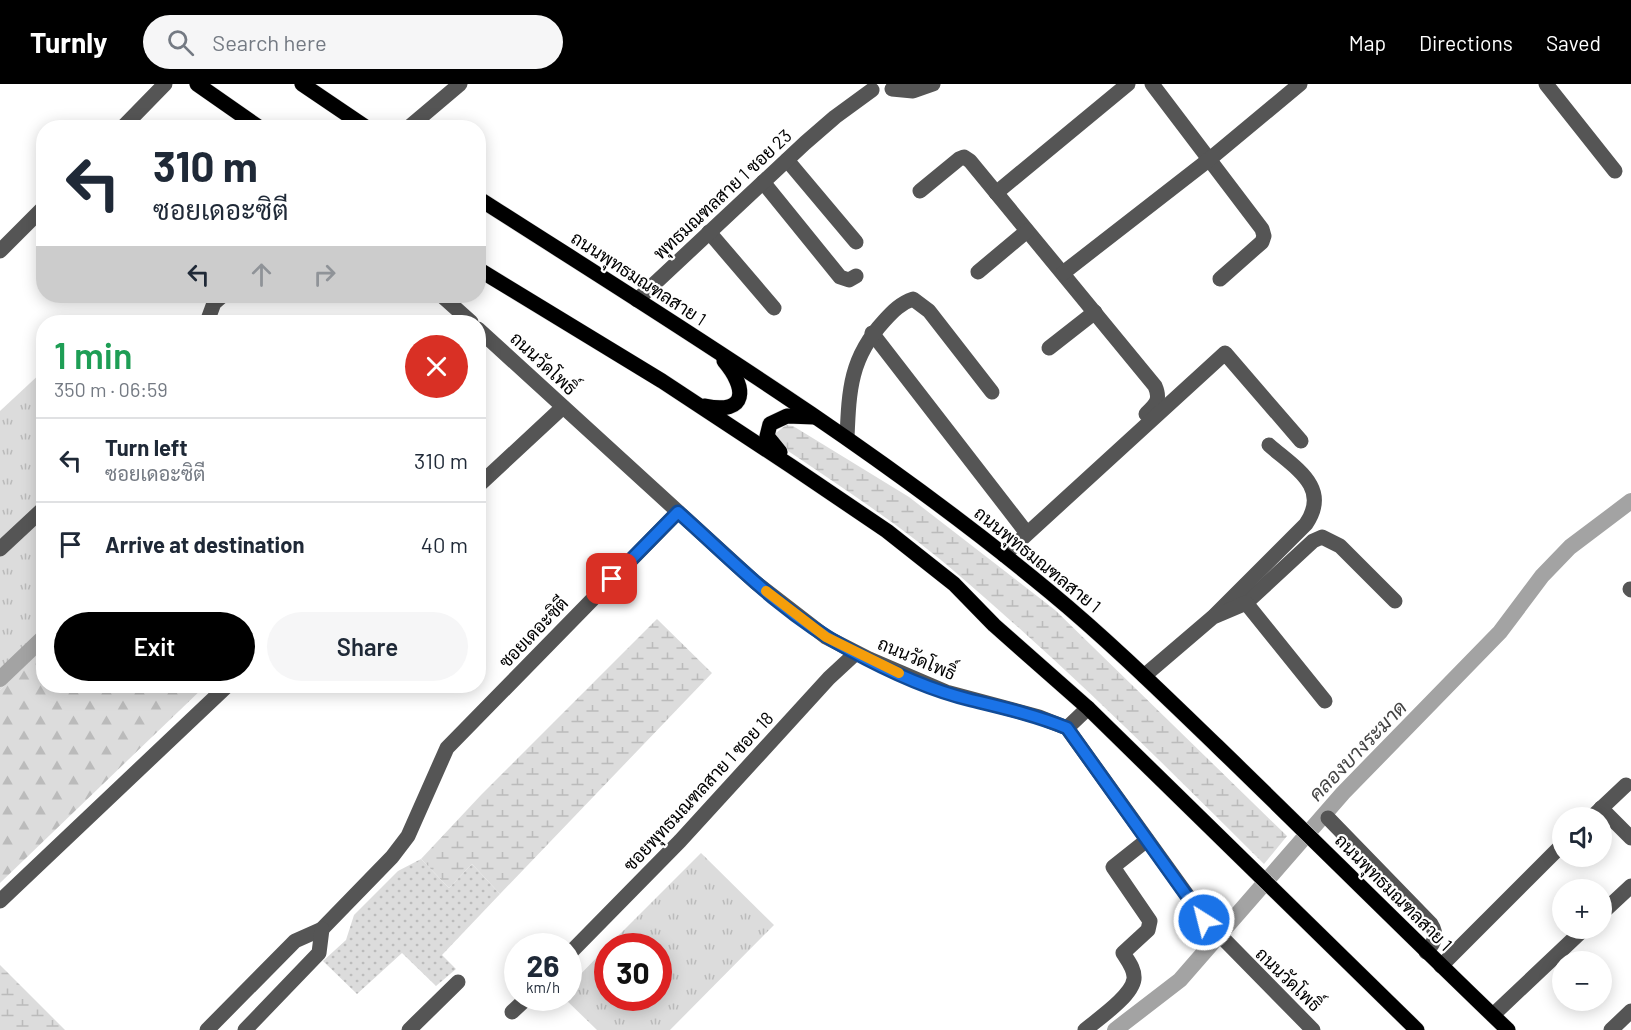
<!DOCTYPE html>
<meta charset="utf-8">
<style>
:root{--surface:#fff;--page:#f6f6f7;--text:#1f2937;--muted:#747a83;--line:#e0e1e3;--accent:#000}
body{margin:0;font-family:Barlow,Sarabun,sans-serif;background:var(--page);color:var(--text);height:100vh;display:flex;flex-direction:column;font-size:22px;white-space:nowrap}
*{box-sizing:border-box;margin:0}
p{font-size:20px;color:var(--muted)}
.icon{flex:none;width:33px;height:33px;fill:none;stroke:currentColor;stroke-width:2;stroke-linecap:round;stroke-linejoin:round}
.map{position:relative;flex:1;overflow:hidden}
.panel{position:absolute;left:36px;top:231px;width:450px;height:378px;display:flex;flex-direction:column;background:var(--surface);border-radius:24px;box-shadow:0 3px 15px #0003}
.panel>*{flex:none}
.top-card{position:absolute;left:36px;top:36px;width:450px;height:183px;border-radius:24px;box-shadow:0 3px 15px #0003;background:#fff;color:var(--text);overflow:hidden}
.buttons{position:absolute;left:1552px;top:723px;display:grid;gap:12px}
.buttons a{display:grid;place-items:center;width:60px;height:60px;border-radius:50%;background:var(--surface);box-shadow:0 3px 15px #0003;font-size:30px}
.speed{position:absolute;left:504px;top:849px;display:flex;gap:12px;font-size:30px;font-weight:700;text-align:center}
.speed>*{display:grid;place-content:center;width:78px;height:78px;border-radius:50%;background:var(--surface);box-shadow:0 3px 15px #0003;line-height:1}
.speed small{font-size:15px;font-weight:400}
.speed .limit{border:9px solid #d22;background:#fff;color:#111}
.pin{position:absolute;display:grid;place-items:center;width:51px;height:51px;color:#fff;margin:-26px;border-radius:12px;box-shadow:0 3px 9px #0006}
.me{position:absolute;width:66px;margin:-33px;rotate:324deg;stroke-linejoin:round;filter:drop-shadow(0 0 4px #0008)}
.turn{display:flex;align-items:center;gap:21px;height:126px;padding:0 18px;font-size:27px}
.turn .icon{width:78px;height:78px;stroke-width:2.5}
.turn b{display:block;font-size:42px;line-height:51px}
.lanes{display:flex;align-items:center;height:57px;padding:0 18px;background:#0003;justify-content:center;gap:30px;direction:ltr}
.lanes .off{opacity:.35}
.round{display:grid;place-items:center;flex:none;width:63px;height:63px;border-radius:32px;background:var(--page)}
.head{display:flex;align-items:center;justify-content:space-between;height:102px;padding:0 18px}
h1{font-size:36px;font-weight:600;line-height:45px;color:#1e9e55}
.action{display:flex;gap:12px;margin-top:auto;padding:12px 18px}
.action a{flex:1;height:69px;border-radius:36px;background:var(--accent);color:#fff;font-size:24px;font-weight:600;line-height:69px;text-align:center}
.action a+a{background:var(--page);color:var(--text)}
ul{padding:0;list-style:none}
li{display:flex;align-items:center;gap:18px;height:84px;padding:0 18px;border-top:2px solid var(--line)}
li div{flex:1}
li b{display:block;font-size:22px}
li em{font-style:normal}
header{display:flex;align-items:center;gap:36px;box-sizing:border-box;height:84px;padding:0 30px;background:var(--accent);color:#fff}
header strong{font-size:28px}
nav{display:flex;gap:33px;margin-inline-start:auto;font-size:21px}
.search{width:420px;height:54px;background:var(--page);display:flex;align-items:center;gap:15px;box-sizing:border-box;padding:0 21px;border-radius:33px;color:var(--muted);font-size:22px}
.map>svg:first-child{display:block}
.grass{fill:url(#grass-tufts)}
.forest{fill:url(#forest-firs)}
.wetland{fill:url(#wetland-marsh)}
.garden{fill:url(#garden-dots)}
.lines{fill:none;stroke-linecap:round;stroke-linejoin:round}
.canal{stroke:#a3a3a3;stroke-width:16}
.major-casing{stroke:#dbdbdb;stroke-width:16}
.minor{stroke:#555;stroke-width:15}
.major{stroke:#000;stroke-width:15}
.route-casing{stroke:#114b97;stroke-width:15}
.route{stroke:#1a73e8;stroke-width:10}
.slow{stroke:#f59e0b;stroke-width:10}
.labels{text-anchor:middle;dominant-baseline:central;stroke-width:4.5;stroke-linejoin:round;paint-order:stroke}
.street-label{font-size:18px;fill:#000;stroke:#fff}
.water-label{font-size:20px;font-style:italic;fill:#444;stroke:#fff}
</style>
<header>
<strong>Turnly</strong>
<div class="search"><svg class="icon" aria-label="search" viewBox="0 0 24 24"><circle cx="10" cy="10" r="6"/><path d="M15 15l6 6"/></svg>Search here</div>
<nav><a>Map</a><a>Directions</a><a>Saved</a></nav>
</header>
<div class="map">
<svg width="1631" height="946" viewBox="0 0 1631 946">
<defs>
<pattern id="grass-tufts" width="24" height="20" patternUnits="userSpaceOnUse" patternTransform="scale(1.5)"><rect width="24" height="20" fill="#dcdcdc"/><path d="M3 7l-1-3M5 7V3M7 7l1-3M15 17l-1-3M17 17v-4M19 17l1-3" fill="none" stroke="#bbb"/></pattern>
<pattern id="forest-firs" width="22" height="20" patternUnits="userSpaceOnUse" patternTransform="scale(1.5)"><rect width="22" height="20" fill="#dcdcdc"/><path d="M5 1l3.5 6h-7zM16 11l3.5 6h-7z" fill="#bbb"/></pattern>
<pattern id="wetland-marsh" width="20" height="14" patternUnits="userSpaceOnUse" patternTransform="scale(1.5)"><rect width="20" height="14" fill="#dcdcdc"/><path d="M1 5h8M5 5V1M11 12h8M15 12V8" fill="none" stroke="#bbb"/></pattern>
<pattern id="garden-dots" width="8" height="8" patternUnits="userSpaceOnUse" patternTransform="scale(1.5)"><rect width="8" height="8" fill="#dcdcdc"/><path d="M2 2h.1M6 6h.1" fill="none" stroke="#bbb" stroke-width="1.8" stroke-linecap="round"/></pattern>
</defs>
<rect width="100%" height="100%" fill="#fff"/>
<g class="grass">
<path d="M43,287V564L0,606V327Z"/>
<path d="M701,769L774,841L670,946H597L564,914H568L569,902L607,863L608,914H658V862H608Z"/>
</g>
<path class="forest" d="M43,564L44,602H205L0,799V606Z"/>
<g class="wetland">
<path d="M786,341L793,342L909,413L1055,526L1287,752L1264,780C1166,682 1067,584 961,493C905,444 843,404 782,363L775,355L776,349Z"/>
<path d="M657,535L712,589L500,810L472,780L449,804L421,775L481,711Z"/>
<path d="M0,881L65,946H0Z"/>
</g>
<path class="garden" d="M421,775L449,804L472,780L500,810L442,871L456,885L436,902L402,869L357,910L323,877L346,856L354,831L398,787Z"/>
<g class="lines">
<g class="canal">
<path d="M0,595L44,553"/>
<path d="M1115,946L1180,896L1343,709L1500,548L1542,492L1570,463L1631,417"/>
</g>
<g class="major-casing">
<g id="major">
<path d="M197,0L260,44"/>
<path d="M302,0L367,44"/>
<path d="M478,114C673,239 872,360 1050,508C1108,556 1162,609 1217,662C1314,756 1410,852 1508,946"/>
<path d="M478,185L662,297L791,382L887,447L954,500L994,541L1088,624L1417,946"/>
<path d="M705,322C748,331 747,304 724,277"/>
<path d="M780,368L767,352L770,340L787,332L815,333"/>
</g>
</g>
<g class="minor">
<path d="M1152,0L1262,145L1264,152L1262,158L1220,195"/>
<path d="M1546,0L1615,87"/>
<path d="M892,5L913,7L933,0"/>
<path d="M122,44L165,0"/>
<path d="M408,44L460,0"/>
<path d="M787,76L856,158"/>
<path d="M763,98L840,193L849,196L856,192"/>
<path d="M920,107L959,75L964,73L970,77L1155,302C1161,316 1156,320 1146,330"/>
<path d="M996,109L1128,0"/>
<path d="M709,148L774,224"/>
<path d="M0,167L44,123"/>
<path d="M978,188L1027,147"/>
<path d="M1063,189L1211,74L1300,0"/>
<path d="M442,212L471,238"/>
<path d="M637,216L805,59L835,33L872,6"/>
<path d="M207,238L214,219L222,212"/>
<path d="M478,245L755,498L826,553L869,575L946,608L1039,633L1067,644L1205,836L1313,946"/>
<path d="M872,249L1026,448"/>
<path d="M1049,264L1095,228"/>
<path d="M847,354C849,306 850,274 884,237C893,227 901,219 913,215L929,227L992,308"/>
<path d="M478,402L563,323"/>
<path d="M0,465L44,424"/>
<path d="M1004,471L1225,269L1301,357"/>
<path d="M1630,505L1631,506"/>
<path d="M1246,519L1313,457L1322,453L1340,462L1395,517"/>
<path d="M1215,531L1306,440C1331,403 1295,384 1269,361"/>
<path d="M1144,592L1213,533L1246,519L1325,617"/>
<path d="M1067,644L1088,624"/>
<path d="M1601,724L1631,754"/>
<path d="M1328,734L1431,840C1438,851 1434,860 1426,868"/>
<path d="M1591,734L1626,701"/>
<path d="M0,817L227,602"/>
<path d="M1602,829L1631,802"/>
<path d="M568,871L680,757L829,594L856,569"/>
<path d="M1441,882L1563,760"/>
<path d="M512,928L527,914"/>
<path d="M1493,931L1585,844"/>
<path d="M207,946L295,857L322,845L392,773L408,752L447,664L678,428"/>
<path d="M245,946L319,869L322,845"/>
<path d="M409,946L458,898"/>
<path d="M1085,946C1098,935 1132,912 1134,895C1135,885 1128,877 1123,869L1148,846L1150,837L1113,783L1147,756"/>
<path d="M1611,946L1631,927"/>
</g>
<use href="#major" class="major"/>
</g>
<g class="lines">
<g class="route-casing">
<path id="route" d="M612,495L678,428C732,476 784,531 848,565C886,586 929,606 971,616C1004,624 1035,631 1067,644L1204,836"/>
</g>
<use href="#route" class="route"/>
<path class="slow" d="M766,507L826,553L899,589"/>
</g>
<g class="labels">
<g class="street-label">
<text transform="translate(722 110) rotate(-43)">พุทธมณฑลสาย 1 ซอย 23</text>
<text transform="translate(639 194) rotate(33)">ถนนพุทธมณฑลสาย 1</text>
<text transform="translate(544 279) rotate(43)">ถนนวัดโพธิ์</text>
<text transform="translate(1038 475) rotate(39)">ถนนพุทธมณฑลสาย 1</text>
<text transform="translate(533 548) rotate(-46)">ซอยเดอะซิตี</text>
<text transform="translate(917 574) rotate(23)">ถนนวัดโพธิ์</text>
<text transform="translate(698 707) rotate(-47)">ซอยพุทธมณฑลสาย 1 ซอย 18</text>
<text transform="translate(1394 808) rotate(45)">ถนนพุทธมณฑลสาย 1</text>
<text transform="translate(1289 895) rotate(44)">ถนนวัดโพธิ์</text>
</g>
<g class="water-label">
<text transform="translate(1357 666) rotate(-46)">คลองบางระมาด</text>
</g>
</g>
</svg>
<div class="buttons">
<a><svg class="icon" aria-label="sound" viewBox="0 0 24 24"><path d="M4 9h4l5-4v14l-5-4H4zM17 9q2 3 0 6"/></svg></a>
<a>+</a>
<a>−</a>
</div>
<div class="speed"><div>26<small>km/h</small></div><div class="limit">30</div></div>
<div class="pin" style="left:612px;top:495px;background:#d93025"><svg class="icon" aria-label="arrive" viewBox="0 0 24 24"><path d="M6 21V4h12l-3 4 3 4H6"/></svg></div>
<svg class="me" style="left:1204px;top:836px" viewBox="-20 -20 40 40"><circle r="17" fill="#1a73e8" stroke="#fff" stroke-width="3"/><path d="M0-11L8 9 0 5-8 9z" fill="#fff"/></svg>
<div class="top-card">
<div class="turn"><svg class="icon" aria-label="left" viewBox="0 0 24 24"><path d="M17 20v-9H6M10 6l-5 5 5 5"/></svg><div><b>310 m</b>ซอยเดอะซิตี</div></div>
<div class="lanes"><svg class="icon" aria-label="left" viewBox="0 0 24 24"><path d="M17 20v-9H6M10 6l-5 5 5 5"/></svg><svg class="icon off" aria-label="ahead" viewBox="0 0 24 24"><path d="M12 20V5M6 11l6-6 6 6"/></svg><svg class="icon off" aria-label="right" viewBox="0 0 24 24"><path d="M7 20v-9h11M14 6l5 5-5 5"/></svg></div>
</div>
<section class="panel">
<div class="head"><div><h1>1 min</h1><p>350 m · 06:59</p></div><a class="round" style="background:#d93025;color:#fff"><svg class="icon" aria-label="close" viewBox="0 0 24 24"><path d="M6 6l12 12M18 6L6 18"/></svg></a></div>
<ul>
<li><svg class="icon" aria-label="left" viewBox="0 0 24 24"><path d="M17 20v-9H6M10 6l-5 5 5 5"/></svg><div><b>Turn left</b><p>ซอยเดอะซิตี</p></div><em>310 m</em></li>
<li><svg class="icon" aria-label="arrive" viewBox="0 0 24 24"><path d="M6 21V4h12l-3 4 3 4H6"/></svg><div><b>Arrive at destination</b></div><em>40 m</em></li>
</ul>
<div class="action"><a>Exit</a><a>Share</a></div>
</section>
</div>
